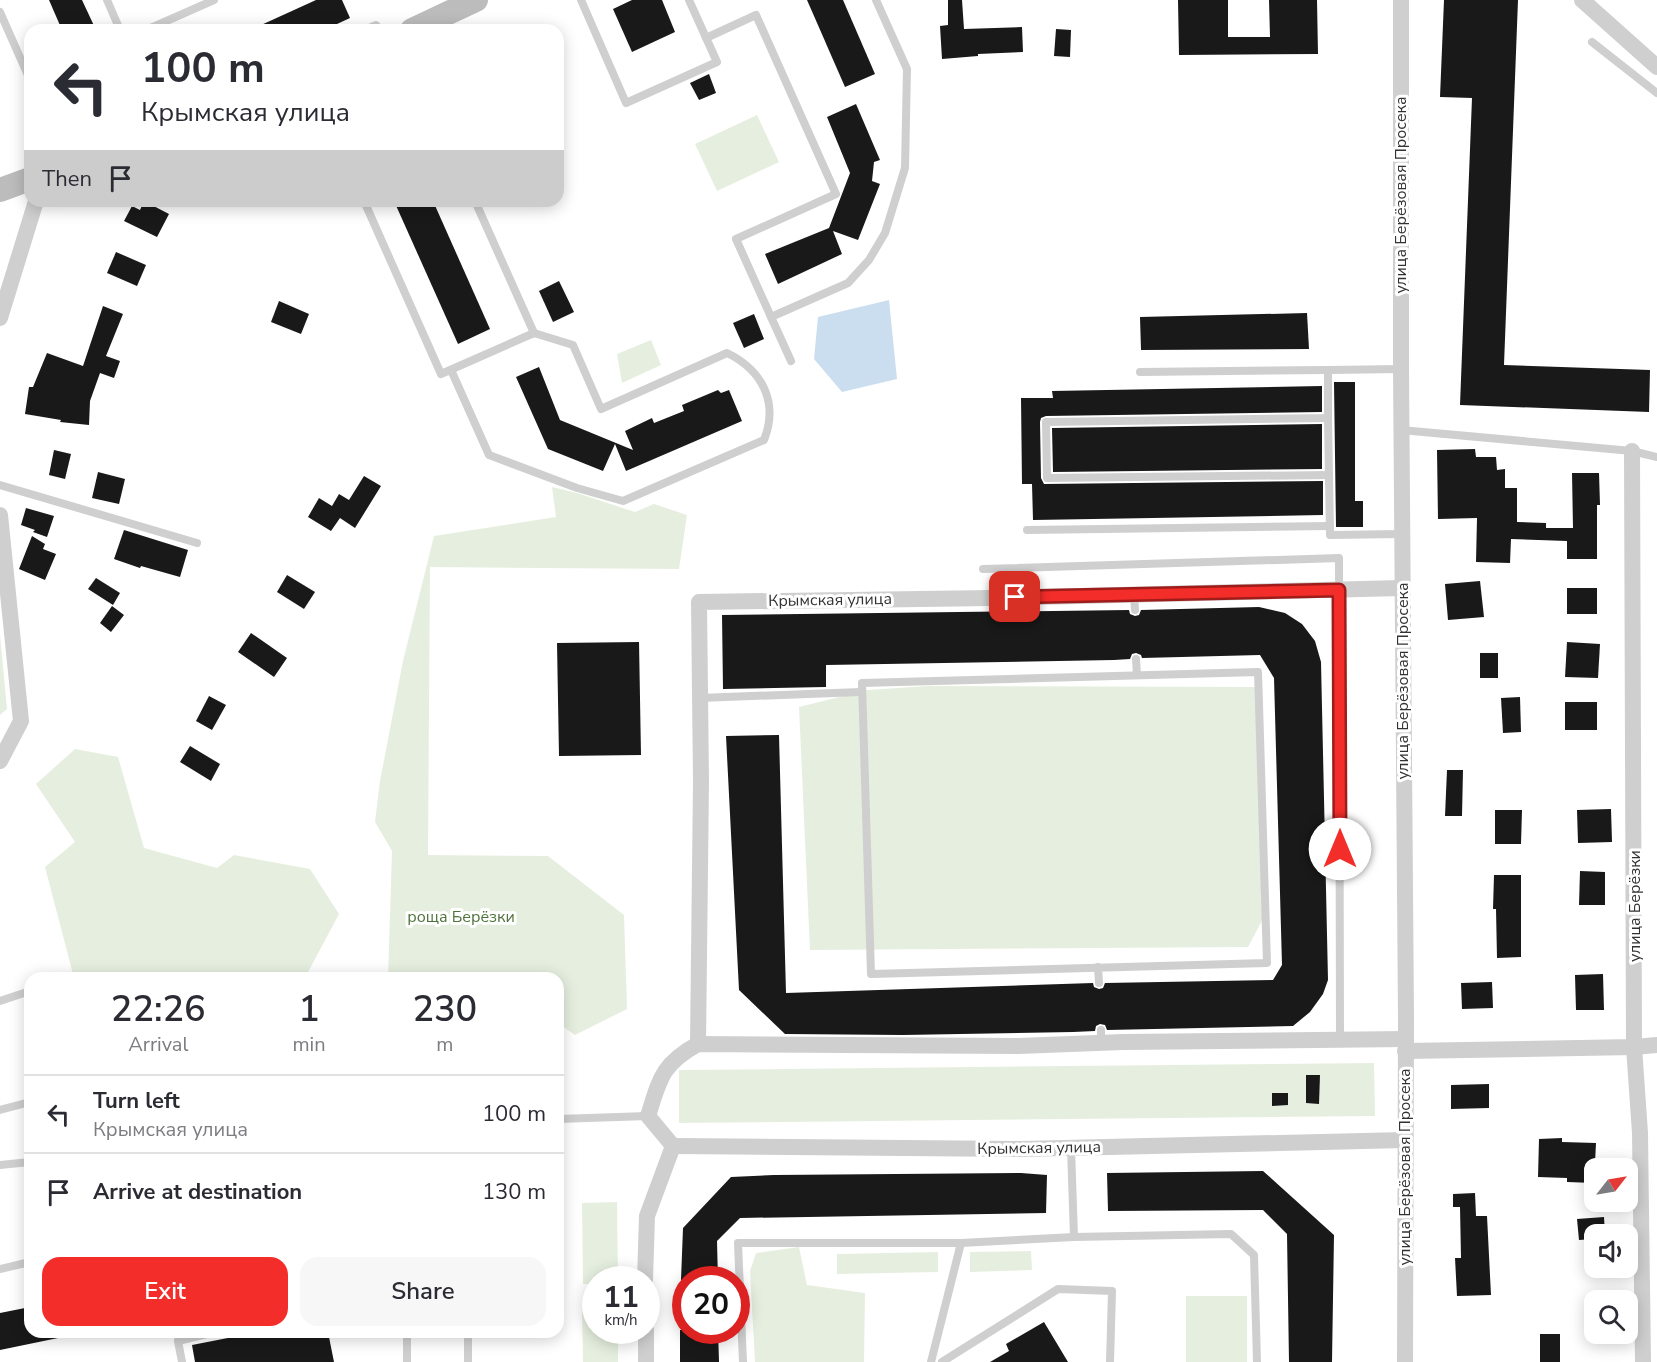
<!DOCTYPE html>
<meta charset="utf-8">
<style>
:root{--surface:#fff;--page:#f7f7f7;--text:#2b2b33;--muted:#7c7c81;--line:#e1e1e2;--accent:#f32d29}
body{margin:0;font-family:"Nunito Sans",sans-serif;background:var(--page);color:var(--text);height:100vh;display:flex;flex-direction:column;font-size:22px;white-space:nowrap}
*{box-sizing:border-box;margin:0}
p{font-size:20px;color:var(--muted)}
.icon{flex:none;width:33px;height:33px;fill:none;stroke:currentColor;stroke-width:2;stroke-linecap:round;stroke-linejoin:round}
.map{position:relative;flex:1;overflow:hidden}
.sheet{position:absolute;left:24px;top:972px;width:540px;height:366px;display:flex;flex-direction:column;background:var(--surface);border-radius:18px;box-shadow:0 3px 15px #0003}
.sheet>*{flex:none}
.banner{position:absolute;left:24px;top:24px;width:540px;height:183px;border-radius:18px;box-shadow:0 3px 15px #0003;background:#fff;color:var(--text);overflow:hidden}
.needle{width:39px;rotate:59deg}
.controls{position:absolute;left:1584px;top:1158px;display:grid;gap:12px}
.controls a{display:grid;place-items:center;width:54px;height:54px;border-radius:12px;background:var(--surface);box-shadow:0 3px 15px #0003;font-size:30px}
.speed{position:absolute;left:582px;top:1266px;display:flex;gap:12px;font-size:30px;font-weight:700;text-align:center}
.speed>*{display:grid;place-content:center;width:78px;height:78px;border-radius:50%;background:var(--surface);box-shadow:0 3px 15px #0003;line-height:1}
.speed small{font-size:15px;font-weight:400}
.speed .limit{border:9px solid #d22;background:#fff;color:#111}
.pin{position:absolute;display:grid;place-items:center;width:51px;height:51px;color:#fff;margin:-26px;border-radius:12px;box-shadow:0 3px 9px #0006}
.me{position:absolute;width:66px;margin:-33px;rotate:0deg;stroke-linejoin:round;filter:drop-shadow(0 0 4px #0008)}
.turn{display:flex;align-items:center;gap:21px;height:126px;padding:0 18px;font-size:27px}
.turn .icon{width:78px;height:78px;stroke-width:2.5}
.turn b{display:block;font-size:42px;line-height:51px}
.then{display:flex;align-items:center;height:57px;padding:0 18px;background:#0003;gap:12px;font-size:22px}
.eta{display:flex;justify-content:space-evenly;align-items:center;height:102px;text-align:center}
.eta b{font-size:36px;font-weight:600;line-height:42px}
.action{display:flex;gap:12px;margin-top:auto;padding:12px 18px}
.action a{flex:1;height:69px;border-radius:18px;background:var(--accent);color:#fff;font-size:24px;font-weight:600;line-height:69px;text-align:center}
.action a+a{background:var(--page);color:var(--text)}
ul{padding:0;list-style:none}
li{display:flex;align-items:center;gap:18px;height:78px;padding:0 18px;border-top:2px solid var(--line)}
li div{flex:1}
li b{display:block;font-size:22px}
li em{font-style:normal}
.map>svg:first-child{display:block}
.green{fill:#e6efdf}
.water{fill:#cbdef0}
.building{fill:#191919}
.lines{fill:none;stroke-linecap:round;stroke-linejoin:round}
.lane{stroke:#cfcfcf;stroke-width:8}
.street{stroke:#cfcfcf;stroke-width:16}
.secondary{stroke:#bcbcbc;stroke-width:24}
.route-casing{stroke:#9e1d1b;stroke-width:15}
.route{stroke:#f32d29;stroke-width:10}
.labels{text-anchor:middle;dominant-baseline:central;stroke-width:6;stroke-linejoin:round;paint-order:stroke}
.street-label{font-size:16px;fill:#323232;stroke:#fff}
.park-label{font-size:16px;fill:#4f723a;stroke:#fff}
</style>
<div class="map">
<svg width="1657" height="1362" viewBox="0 0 1657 1362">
<rect width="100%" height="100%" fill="#fff"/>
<g class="green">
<path d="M757,115L779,162L717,191L695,144Z"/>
<path d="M651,340L661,365L622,383L617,354Z"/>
<path d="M552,487L577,493L635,512L654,504L687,515L679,569L430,567L428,855L548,856L624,915L627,1009L575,1035L558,1023V978H388L392,851L375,822L380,781L403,661L434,536L556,517Z"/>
<path d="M0,635L7,709L0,715Z"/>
<path d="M928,686L1255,687L1265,915L1248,947L810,950L799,707L867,690Z"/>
<path d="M75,749L118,757L144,848L217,868L234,855L310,869L339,914L307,974L309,978H74L45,867L75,842L36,784Z"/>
<path d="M1374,1063L1375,1116L679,1123V1070Z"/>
<path d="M617,1202L618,1279L596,1280L595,1284H583L582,1203Z"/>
<path d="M799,1247L807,1285L865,1293L864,1362H755L750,1271L756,1253Z"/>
<path d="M1031,1251L1032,1270L970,1272V1252Z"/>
<path d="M938,1252V1272L837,1274V1254Z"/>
<rect x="1186" y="1296" width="61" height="66"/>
<path d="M582,1312H595L596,1330L618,1331V1362H583Z"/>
</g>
<path class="water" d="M889,300L897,379L842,392L814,359L818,317Z"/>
<g class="building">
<path d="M49,0H82L96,30H62Z"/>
<path d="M316,0H342L350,18L324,30H250Z"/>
<path d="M632,0H662L675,32L632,52L613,9Z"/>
<path d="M807,0H843L875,74L845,87Z"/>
<path d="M948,0H962L964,29L1022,27L1023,52L978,54V56L942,59L940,26L948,25Z"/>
<path d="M1178,0H1228V37H1270L1269,0H1317L1318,54L1179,55Z"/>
<path d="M1444,0H1518L1504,365L1650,370L1649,412L1460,405L1472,98L1440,97Z"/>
<path d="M1056,29L1071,30L1070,57L1054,56Z"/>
<path d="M709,74L716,93L699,100L690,83Z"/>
<path d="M856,104L880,160L874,162L872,181L880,184L858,240L833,231L842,254L778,284L765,254L829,228L850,173L827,117Z"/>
<path d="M144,201L169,214L157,237L124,221L132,206L140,210Z"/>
<path d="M394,201H433L490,329L458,344Z"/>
<path d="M116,252L146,265L137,286L107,273Z"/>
<path d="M559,281L574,312L553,322L539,291Z"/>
<path d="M279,301L309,314L301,334L271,322Z"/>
<path d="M103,306L123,314L106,356L120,361L114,378L100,373L90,401L89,425L60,422L61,420L25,414L29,387H33L47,353L83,366Z"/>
<path d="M1307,313L1309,349L1141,350L1140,317Z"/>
<path d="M754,314L764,339L744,348L733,323Z"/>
<path d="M539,367L560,420L633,450L625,431L652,418L654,423L684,411L682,405L718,390L721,393L729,390L742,421L626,471L615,444L603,471L548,449L516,377Z"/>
<path d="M1334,382H1355V501H1363V527H1336Z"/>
<path d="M1322,386V412L1046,416L1041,418L1040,422L1041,478L1044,484L1323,481V515L1033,520L1032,484H1022L1021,398H1053L1052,391Z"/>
<path d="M1322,424V469L1053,472L1052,428Z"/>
<path d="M1475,449L1476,457H1496L1497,470L1505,469V488H1517V522L1546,523V528H1573L1572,473H1599L1600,505H1597V559H1567V541L1511,539L1510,563L1476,562L1477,518L1438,519L1437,450Z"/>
<path d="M54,450L71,454L65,479L49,475Z"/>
<path d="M98,472L125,479L119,504L92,498Z"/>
<path d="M364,476L381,486L355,528L340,518L331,531L308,517L319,498L332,506L339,494L349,500Z"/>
<path d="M26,508L54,516L47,537L33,532L35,530L21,525Z"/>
<path d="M124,530L188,550L180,577L141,566L140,568L114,559Z"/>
<path d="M32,536L45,544L43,549L56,554L45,580L19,569Z"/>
<path d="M287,575L315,592L304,609L277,592Z"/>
<path d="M96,578L120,593L113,605L88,589Z"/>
<path d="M1480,581L1484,617L1448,620L1445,584Z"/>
<rect x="1567" y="588" width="30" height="26"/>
<path d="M112,606L124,615L111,632L100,623Z"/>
<path d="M1259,607L1285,613L1302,624L1315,641L1321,662L1328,980L1323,994L1310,1012L1293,1026L1107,1030L1105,1025L1100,1024L1096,1026L1095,1031L1073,1032L903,1035L785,1034L739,990L726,736L779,735L786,993L1093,983L1094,987L1099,989L1103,988L1105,983L1273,980L1282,965L1274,678L1260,655L1142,658L1141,655L1136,653L1132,654L1130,659L1114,660L826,665V687L723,689L722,615L1129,610L1130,614L1135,616L1139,615L1141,610Z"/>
<path d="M251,633L287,658L274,677L238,652Z"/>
<path d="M639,642L641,755L559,756L557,643Z"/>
<path d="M1567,642L1600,644L1598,678L1565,677Z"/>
<rect x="1480" y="653" width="18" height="25"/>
<path d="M209,696L226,705L212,730L196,721Z"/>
<path d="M1520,697L1521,732L1503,733L1501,698Z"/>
<rect x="1565" y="702" width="32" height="28"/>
<path d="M190,746L220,764L211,781L180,762Z"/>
<path d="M1447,770H1463L1462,816H1445Z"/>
<path d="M1611,809L1612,842L1578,843L1577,810Z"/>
<path d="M1495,810H1522L1521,844H1495Z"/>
<path d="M1580,871L1605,872V905H1579Z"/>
<path d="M1494,875H1521V957L1497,958L1496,909H1493Z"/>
<path d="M1603,974L1604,1010H1576L1575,975Z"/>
<path d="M1492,982L1493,1008L1462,1009L1461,983Z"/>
<path d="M1306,1075H1320L1319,1104L1306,1103Z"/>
<path d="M1489,1084V1108L1451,1109V1085Z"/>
<path d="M1272,1093H1288V1105L1272,1106Z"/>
<path d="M1562,1138V1142L1596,1143L1594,1183L1567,1182V1178L1538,1177L1539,1139Z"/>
<path d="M1263,1171L1334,1235L1332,1362H1289L1287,1234L1263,1210L1108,1211L1107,1173Z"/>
<path d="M1021,1173L1047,1175L1046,1213L740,1218L717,1241L718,1280H681L683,1228L731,1177L774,1175Z"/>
<path d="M1475,1193L1476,1216H1487L1491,1295L1457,1296L1455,1258H1461L1460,1207H1453V1194Z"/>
<path d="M1604,1217L1605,1234H1594V1239L1579,1240L1577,1219Z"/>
<path d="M30,1307V1332H57L58,1338L0,1350V1313Z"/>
<path d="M1044,1322L1068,1362H990L1009,1351L1006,1344Z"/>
<path d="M680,1330H718L719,1362H680Z"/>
<path d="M259,1332H328L334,1362H195L192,1345Z"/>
<rect x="1540" y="1334" width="20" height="28"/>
</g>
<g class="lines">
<g class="lane">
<path d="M107,0L120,30"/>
<path d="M581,0L626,103L717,62L689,0"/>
<path d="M0,12L30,80"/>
<path d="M146,30L214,0"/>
<path d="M365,30L376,25L380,30"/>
<path d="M706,38L756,15L836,194L736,239L771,317"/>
<path d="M1592,42L1657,93"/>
<path d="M364,201L441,374L534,333L573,345L601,409L727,353C762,370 779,402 764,440L623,501L577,488L489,455L451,370"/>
<path d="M475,201L534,333"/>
<path d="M791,361L771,317L848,283L869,260L885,233L905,168L907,69L876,0"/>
<path d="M1140,372L1328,370"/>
<path d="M1328,418L1330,535L1402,534"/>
<path d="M1401,430L1632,451L1657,457"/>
<path d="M1329,475L1047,478L1046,422L1328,418V370L1401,369"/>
<path d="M0,485L197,543"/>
<path d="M1027,530L1330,526"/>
<path d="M983,569L1339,558L1340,1039"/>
<path d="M1134,595L1135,610"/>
<path d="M1136,659L1137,675"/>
<path d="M1258,672L1267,963L871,974L862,683Z"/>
<path d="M700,698L861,692"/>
<path d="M1098,967L1099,983"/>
<path d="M0,1001L30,991"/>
<path d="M1101,1030V1043"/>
<path d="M0,1110L30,1102"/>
<path d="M558,1119L648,1116"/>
<path d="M0,1165L30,1162"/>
<path d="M1074,1237L1231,1234L1254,1255L1257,1362"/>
<path d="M0,1269L30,1262"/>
<path d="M468,1332V1362"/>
<path d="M182,1362L178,1341L215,1332"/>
<path d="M407,1362V1332"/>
<path d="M743,1362L738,1243H961L1074,1237L1071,1148"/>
<path d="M931,1362L961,1243"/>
<path d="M942,1362L1058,1289L1112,1291L1110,1362"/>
</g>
<g class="street">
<path d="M1401,0V369L1406,1020L1405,1362"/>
<path d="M1582,0L1657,67"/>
<path d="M0,318L36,201"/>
<path d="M1632,451L1634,1047L1640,1133L1643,1362"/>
<path d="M0,515L21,721L0,761"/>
<path d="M698,1044L701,781L699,602L991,598L1402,588"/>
<path d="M1405,1051L1634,1047L1657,1045"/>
<path d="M673,1146L648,1116C660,1078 662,1064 698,1044L1018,1046L1123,1042L1406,1039"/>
<path d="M673,1146L1022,1149L1405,1140"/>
<path d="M645,1280L647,1216L673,1146"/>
<path d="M646,1330V1362"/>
</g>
<g class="secondary">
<path d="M412,30L476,0"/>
<path d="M0,190L30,179"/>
</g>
</g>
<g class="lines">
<g class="route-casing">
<path id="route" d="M1015,597L1339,590L1340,849"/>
</g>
<use href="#route" class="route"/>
</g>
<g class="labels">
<g class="street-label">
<text transform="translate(1401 195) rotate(-90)">улица Берёзовая Просека</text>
<text transform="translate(830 600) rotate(-1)">Крымская улица</text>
<text transform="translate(1403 681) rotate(-90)">улица Берёзовая Просека</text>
<text transform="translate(1635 906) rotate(-90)">улица Берёзки</text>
<text transform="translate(1039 1148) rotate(-1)">Крымская улица</text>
<text transform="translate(1405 1167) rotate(-90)">улица Берёзовая Просека</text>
</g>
<g class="park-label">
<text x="461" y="917">роща Берёзки</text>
</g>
</g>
</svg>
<div class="controls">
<a><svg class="needle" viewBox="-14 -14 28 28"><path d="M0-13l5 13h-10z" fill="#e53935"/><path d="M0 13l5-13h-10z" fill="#7c7c81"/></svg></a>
<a><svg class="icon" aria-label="sound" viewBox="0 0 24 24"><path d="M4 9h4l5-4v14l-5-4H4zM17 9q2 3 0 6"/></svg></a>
<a><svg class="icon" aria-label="search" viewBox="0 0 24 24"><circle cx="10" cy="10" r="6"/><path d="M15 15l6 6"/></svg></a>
</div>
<div class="speed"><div>11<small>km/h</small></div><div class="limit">20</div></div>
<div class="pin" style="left:1015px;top:597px;background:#d93025"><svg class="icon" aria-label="arrive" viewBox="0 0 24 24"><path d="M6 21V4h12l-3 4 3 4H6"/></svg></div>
<svg class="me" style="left:1340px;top:849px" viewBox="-20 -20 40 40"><circle r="19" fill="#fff"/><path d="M0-13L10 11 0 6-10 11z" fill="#f32d29"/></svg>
<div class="banner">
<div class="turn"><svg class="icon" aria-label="left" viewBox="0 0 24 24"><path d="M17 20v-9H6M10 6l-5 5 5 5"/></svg><div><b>100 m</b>Крымская улица</div></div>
<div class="then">Then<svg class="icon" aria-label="arrive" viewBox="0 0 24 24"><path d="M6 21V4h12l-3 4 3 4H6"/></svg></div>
</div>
<section class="sheet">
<div class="eta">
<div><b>22:26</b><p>Arrival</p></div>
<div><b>1</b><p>min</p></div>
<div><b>230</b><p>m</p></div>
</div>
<ul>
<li><svg class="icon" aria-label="left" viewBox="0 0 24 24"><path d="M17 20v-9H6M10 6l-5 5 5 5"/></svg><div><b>Turn left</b><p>Крымская улица</p></div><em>100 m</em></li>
<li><svg class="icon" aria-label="arrive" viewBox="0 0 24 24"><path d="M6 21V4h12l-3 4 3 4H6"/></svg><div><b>Arrive at destination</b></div><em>130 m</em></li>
</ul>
<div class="action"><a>Exit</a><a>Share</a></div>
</section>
</div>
